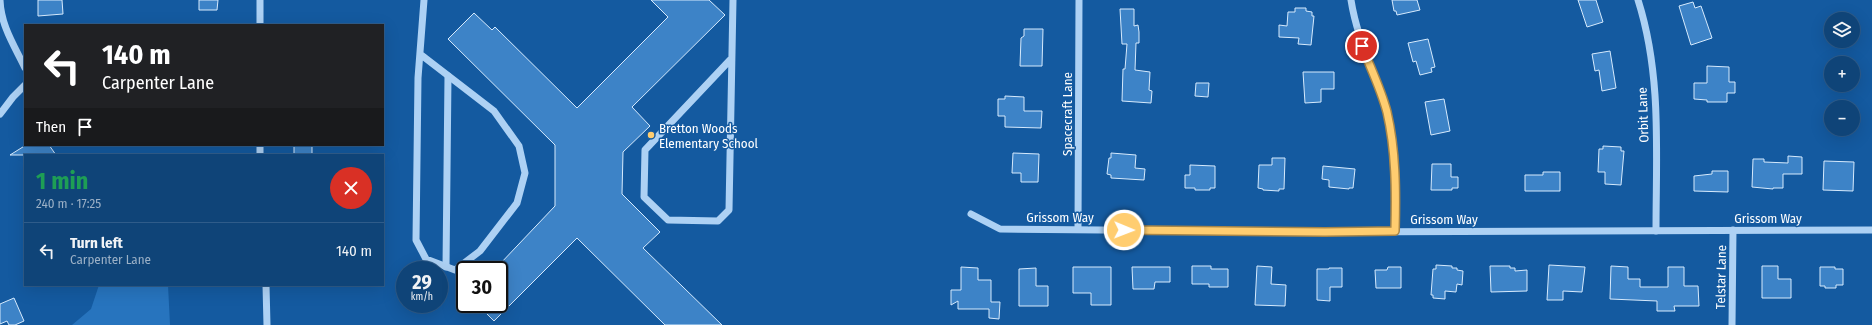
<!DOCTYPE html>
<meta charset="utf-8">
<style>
:root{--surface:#0f4478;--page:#184b7d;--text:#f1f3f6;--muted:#9bb0c6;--line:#2f5c8a}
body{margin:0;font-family:"Fira Sans Condensed",sans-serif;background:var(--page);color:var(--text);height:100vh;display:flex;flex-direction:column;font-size:15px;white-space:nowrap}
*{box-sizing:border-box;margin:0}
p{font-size:13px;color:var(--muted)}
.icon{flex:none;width:22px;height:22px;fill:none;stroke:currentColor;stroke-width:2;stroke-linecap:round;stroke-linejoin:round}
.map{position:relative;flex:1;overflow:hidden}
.side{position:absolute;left:24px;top:154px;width:360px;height:132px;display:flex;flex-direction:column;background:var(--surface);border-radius:0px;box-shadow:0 4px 16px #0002,0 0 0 1px var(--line)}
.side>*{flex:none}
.hud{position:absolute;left:24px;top:24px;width:360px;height:122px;border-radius:0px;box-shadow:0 4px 16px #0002,0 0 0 1px var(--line);background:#202124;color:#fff;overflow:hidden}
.fabs{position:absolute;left:1824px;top:12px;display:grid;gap:8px}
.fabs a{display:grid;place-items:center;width:36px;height:36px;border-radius:50%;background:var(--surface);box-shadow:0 4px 16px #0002,0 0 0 1px var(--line);font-size:20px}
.speed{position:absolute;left:396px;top:261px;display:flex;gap:8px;font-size:20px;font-weight:700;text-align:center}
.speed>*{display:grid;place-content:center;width:52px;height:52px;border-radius:50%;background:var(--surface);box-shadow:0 4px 16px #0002,0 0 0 1px var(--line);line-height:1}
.speed small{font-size:10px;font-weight:400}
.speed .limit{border:2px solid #111;border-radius:6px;background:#fff;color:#111}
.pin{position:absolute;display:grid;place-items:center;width:34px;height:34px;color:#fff;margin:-17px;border:2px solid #fff;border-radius:50%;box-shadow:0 1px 4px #0007}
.me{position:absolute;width:44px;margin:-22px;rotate:91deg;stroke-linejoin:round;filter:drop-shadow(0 0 3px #0008)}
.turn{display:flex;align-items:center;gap:14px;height:84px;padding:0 12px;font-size:18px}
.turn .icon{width:52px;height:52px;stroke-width:2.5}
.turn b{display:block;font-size:28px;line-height:34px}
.then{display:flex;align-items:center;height:38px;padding:0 12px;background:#0003;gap:8px;font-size:15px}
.round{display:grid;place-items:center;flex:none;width:42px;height:42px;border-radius:21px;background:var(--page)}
.summary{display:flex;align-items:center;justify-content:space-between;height:68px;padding:0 12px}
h1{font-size:24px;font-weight:700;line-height:30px;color:#1e9e55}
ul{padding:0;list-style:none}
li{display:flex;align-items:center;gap:12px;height:56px;padding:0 12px;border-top:1px solid var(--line)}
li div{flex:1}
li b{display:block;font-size:15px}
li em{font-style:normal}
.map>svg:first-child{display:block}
.green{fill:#2774be}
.building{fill:#3d83c7;stroke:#d6eafd}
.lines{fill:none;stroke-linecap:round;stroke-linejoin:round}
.minor{stroke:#add1f4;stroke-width:7}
.route-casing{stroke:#a68549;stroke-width:10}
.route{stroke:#ffcd70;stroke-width:7}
.poi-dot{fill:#ffcd70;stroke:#145aa0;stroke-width:1.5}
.labels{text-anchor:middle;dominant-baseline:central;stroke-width:3;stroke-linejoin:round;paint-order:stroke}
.street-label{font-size:13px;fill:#fff;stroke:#145aa0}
.poi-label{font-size:13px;fill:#fff;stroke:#145aa0;text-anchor:start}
</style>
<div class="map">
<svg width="1872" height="325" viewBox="0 0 1872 325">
<rect width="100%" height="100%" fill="#145aa0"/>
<path class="green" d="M99,285H168L170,325H72L91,309Z"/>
<g class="building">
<path d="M38,0H62L63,14L38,16Z"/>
<path d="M199,0H218L217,10H199Z"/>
<path d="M651,0H709L725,15L632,107L650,126L623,152L622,194L660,232L643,248L722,325H665L577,238L494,321L477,304H499V265L555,206V145L448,39L474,13L492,30L495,27L577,108L668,17Z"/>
<path d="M1392,0H1417L1420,10L1397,15L1396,11H1394Z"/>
<path d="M1578,0H1596L1603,22L1587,27Z"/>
<path d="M1693,2L1695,8L1701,6L1712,38L1691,45L1679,6Z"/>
<path d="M1295,8H1306V11L1312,12V16H1314L1311,45L1298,44L1299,38L1279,37V25L1287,26L1288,12H1295Z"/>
<path d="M1120,9H1134V26L1138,25L1139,32V43H1136L1135,70L1150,72L1149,90L1152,91L1151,103L1122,101L1123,69H1125L1127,44H1122Z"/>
<path d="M1024,29H1043L1042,66H1020L1021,38L1024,36Z"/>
<path d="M1428,39L1435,67L1431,68L1432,72L1420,75L1416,61L1413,62L1408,43Z"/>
<path d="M1610,51L1616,88L1602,91L1599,70L1595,71L1592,54Z"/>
<path d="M1707,66L1729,67V82H1735V93H1727V102H1707V100L1694,99V83H1707Z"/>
<path d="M1303,72H1334V89H1321V102L1305,103Z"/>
<path d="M1196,83H1209L1208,97L1195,96Z"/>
<path d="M1005,96L1024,97V111H1042L1041,128L1005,127V116H998V99H1005Z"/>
<path d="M1444,99L1450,131L1431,135L1425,102Z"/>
<path d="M26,145H49L56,155H10Z"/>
<rect x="294" y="145" width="18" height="10"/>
<path d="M1603,146L1621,147V151H1624L1621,185L1605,184V172H1598L1599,149H1603Z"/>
<path d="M1013,153L1039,154L1038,182H1021V173H1012Z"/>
<path d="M1111,153L1136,155L1135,168L1145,169L1144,180L1111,178V175L1107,174L1109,158H1111Z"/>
<path d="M1788,156L1802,157V174H1783V188H1773V189L1752,187L1753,159H1764V162L1788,163Z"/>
<path d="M1272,158H1285L1284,189H1279V191L1263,190V189L1258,188L1259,165H1272Z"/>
<path d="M1824,161L1854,162L1853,191L1823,190Z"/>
<path d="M1432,164H1451V177H1458V188H1452V190H1431Z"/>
<path d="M1190,165L1215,166V188H1210V190H1195V188H1185V175H1190Z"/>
<path d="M1323,166L1355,169L1353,188H1349V189L1329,187V180L1322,179Z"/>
<path d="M1712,171H1728V192L1694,191V176L1712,174Z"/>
<path d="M1543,172H1560V191H1525V175H1543Z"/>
<path d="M1436,265L1452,266V268H1457V270L1463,271L1462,285L1457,284L1456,292L1445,291V299L1433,298V295H1431L1433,269H1436Z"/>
<path d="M1549,265L1585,267L1582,292L1563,291V300H1547Z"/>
<path d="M1192,266H1211V269H1228V287H1209V284H1192Z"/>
<path d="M1257,266L1272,267L1271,284L1286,285L1285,306L1255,305Z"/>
<path d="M1490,266H1510V268H1515V271L1527,270V291L1491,292Z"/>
<path d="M1611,266L1628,267V279H1640V287H1668V267H1684V286H1698L1699,306H1674L1675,311H1657V301L1610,299Z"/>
<path d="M1762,266H1778V279H1791V298H1762Z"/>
<path d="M961,267L978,268V280H991V302H1000L999,319L989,318V309H958V301L951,305V290H961Z"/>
<path d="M1073,267H1111V305H1091V293H1073Z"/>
<path d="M1132,267H1170V282H1155L1154,289H1133Z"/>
<path d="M1388,267H1401V288H1376L1375,270H1387Z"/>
<path d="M1820,267H1835V269H1843V285H1836V288H1825V286H1820Z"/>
<path d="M1036,268V286H1048V306H1019V269Z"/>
<path d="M1329,268H1342V287H1330V301L1317,300V269H1329Z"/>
<path d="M14,298L24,321L15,325H9L7,321L0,324V304Z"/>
</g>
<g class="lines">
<g class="minor">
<path d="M0,0C1,26 14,45 25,68"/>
<path d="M260,0V25"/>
<path d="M1351,0C1357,39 1375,73 1386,110C1398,149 1396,191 1395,231"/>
<path d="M1638,0C1662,75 1656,153 1656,231"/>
<path d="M420,54L494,111L519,146L525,173L517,203L480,251L455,270L426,259L416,240L418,78L424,0"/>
<path d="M730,60L645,150L644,197L668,220L718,221L729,210L733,0"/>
<path d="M0,114L13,97L25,85"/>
<path d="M260,145V155"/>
<path d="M971,214L1000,229L1325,232L1872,230"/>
<path d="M1078,229L1079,0"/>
<path d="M446,267L448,76"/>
<path d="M266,285L267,325"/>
<path d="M1732,325L1733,230"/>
</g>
</g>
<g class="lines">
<g class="route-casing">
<path id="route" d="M1124,230L1325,232L1395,231C1396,191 1396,151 1387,112C1381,89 1370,67 1362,46"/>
</g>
<use href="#route" class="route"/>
</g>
<circle class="poi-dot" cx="651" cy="135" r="4"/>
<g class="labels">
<g class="street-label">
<text transform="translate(1067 114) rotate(-90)">Spacecraft Lane</text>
<text transform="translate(1643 115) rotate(-92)">Orbit Lane</text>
<text x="1060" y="217">Grissom Way</text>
<text x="1768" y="218">Grissom Way</text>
<text x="1444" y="219">Grissom Way</text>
<text transform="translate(1721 277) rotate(-89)">Telstar Lane</text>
</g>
<g class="poi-label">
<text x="659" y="128">Bretton Woods<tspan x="659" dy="15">Elementary School</tspan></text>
</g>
</g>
</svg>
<div class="fabs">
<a><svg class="icon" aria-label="layers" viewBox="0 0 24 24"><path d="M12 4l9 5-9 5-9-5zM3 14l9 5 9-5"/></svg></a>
<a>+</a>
<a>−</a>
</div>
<div class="speed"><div>29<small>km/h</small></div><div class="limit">30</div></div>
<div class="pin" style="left:1362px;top:46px;background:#d93025"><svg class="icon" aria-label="arrive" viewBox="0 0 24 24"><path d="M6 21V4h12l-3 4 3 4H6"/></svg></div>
<svg class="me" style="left:1124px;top:230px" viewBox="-20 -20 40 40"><circle r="17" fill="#ffcd70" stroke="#fff" stroke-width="3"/><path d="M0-11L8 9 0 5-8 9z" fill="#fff"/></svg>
<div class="hud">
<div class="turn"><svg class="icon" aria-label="left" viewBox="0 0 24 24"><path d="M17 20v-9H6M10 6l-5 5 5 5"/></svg><div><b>140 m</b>Carpenter Lane</div></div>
<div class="then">Then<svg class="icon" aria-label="arrive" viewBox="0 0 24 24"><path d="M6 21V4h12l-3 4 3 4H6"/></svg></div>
</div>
<section class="side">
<div class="summary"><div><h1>1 min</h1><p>240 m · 17:25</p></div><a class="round" style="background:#d93025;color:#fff"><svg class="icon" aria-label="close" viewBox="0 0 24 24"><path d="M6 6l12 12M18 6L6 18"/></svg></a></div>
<ul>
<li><svg class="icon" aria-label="left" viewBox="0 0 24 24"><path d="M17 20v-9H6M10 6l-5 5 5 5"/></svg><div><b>Turn left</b><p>Carpenter Lane</p></div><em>140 m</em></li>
</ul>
</section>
</div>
